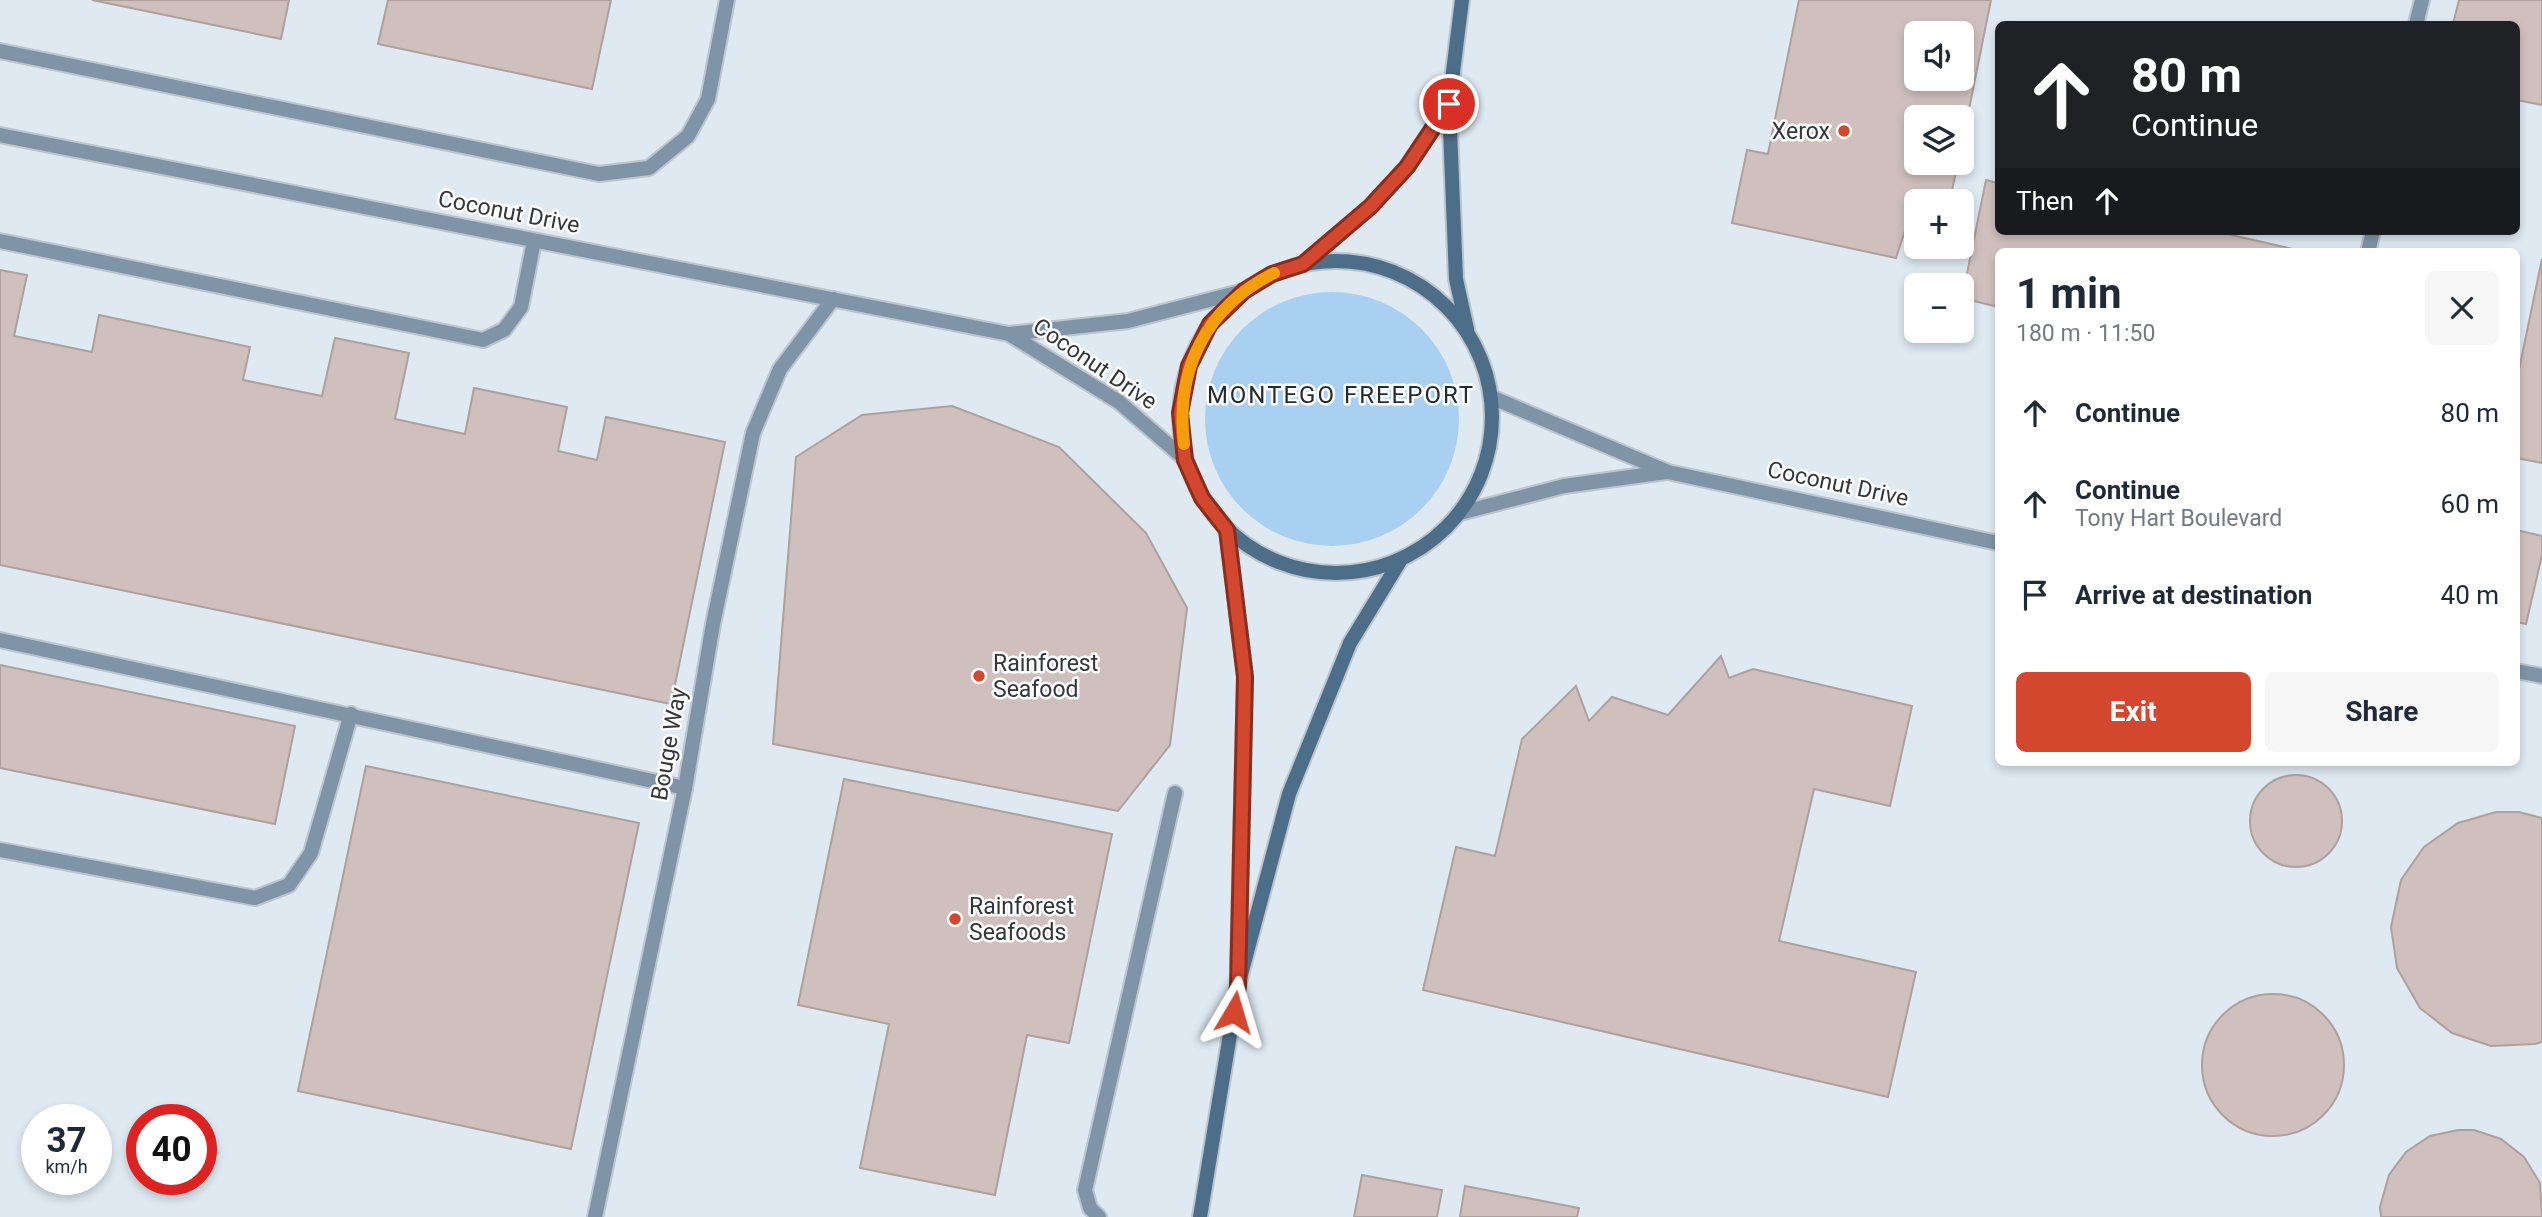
<!DOCTYPE html>
<meta charset="utf-8">
<style>
:root{--surface:#fff;--page:#f6f6f7;--text:#1f2937;--muted:#747a83;--accent:#d3472f}
body{margin:0;font-family:Roboto,sans-serif;background:var(--page);color:var(--text);height:100vh;display:flex;flex-direction:column;font-size:26px;white-space:nowrap}
*{box-sizing:border-box;margin:0}
p{font-size:23px;color:var(--muted)}
.icon{flex:none;width:38px;height:38px;fill:none;stroke:currentColor;stroke-width:2;stroke-linecap:round;stroke-linejoin:round}
.map{position:relative;flex:1;overflow:hidden}
.sheet{position:absolute;left:1995px;top:248px;width:525px;height:518px;display:flex;flex-direction:column;background:var(--surface);border-radius:10px;box-shadow:0 4px 10px #0003}
.sheet>*{flex:none}
.hud{position:absolute;left:1995px;top:21px;width:525px;height:214px;border-radius:10px;box-shadow:0 4px 10px #0003;background:#202124;color:#fff;overflow:hidden}
.fabs{position:absolute;left:1904px;top:21px;display:grid;gap:14px}
.fabs a{display:grid;place-items:center;width:70px;height:70px;border-radius:10px;background:var(--surface);box-shadow:0 4px 10px #0003;font-size:35px}
.speed{position:absolute;left:21px;top:1104px;display:flex;gap:14px;font-size:35px;font-weight:700;text-align:center}
.speed>*{display:grid;place-content:center;width:91px;height:91px;border-radius:50%;background:var(--surface);box-shadow:0 4px 10px #0003;line-height:1}
.speed small{font-size:18px;font-weight:400}
.speed .limit{border:10px solid #d22;background:#fff;color:#111}
.pin{position:absolute;display:grid;place-items:center;width:60px;height:60px;color:#fff;margin:-30px;border:4px solid #fff;border-radius:50%;box-shadow:0 2px 7px #0007}
.me{position:absolute;width:77px;margin:-38px;rotate:7deg;stroke-linejoin:round;filter:drop-shadow(0 0 5px #0008)}
.turn{display:flex;align-items:center;gap:24px;height:147px;padding:0 21px;font-size:32px}
.turn .icon{width:91px;height:91px;stroke-width:2.5}
.turn b{display:block;font-size:49px;line-height:60px}
.then{display:flex;align-items:center;height:66px;padding:0 21px;background:#0003;gap:14px;font-size:26px}
.round{display:grid;place-items:center;flex:none;width:74px;height:74px;border-radius:10px;background:var(--page)}
.headline{display:flex;align-items:center;justify-content:space-between;height:119px;padding:0 21px}
h1{font-size:42px;font-weight:700;line-height:52px}
.button{display:flex;gap:14px;margin-top:auto;padding:14px 21px}
.button a{flex:1;height:80px;border-radius:10px;background:var(--accent);color:#fff;font-size:28px;font-weight:700;line-height:80px;text-align:center}
.button a+a{background:var(--page);color:var(--text)}
ul{padding:0;list-style:none}
li{display:flex;align-items:center;gap:21px;height:91px;padding:0 21px}
li div{flex:1}
li b{display:block;font-size:26px}
li em{font-style:normal}
.map>svg:first-child{display:block}
.green{fill:#a9d0f0}
.building{fill:#cfc0bd;stroke:#aea09d;stroke-width:2;fill-rule:evenodd}
.lines{fill:none;stroke-linecap:round;stroke-linejoin:round}
.lane-casing{stroke:#bcc5cd;stroke-width:18}
.secondary-casing{stroke:#bcc5cd;stroke-width:18}
.lane{stroke:#7f95a7;stroke-width:14}
.secondary{stroke:#4d6e88;stroke-width:14}
.route-casing{stroke:#892e1f;stroke-width:18}
.route{stroke:#d3472f;stroke-width:12}
.slow{stroke:#f59e0b;stroke-width:12}
.poi-dot{fill:#d3472f;stroke:#fff;stroke-width:2.5}
.labels{text-anchor:middle;dominant-baseline:central;stroke-width:5;stroke-linejoin:round;paint-order:stroke}
.poi-label{font-size:23px;fill:#33373b;stroke:#fff;text-anchor:start}
.street-label{font-size:23px;fill:#33373b;stroke:#fff}
.neighbourhood-label{font-size:24px;letter-spacing:2px;fill:#242c33;stroke:#fff}
</style>
<div class="map">
<svg width="2542" height="1217" viewBox="0 0 2542 1217">
<rect width="100%" height="100%" fill="#dee9f2"/>
<circle class="green" cx="1332" cy="419" r="127"/>
<g class="building">
<path d="M92,0H289L281,39Z"/>
<path d="M388,0H611L592,89L378,44Z"/>
<path d="M1799,0H1991L1962,144V117H1916V163H1958L1951,195L1918,191L1896,258L1732,223L1747,150L1768,154ZM1916,33H1962V79H1916Z"/>
<path d="M2459,0H2542V105L2516,100V24H2453Z"/>
<path d="M1986,180L1998,183V231H2214L2293,249V252H1998V307L1962,298Z"/>
<path d="M2542,259V463L2516,458V384Z"/>
<path d="M0,270L27,275L14,336L92,352L99,315L250,347L243,380L322,396L335,338L409,353L395,419L465,434L474,388L567,407L558,451L597,460L606,417L725,442L671,704L0,565Z"/>
<path d="M952,406L1059,447L1146,533L1187,608L1170,745L1118,811L773,744L796,457L862,415Z"/>
<path d="M2516,530L2542,536V555L2526,624L2516,622Z"/>
<path d="M1721,656L1729,678L1753,669L1912,706L1890,806L1814,789L1779,941L1916,972L1888,1097L1423,990L1456,847L1495,856L1522,739L1576,686L1589,721L1612,697L1668,715Z"/>
<path d="M0,665L295,726L275,824L0,768Z"/>
<path d="M366,766L639,823L571,1149L298,1091Z"/>
<circle cx="2296" cy="821" r="46"/>
<path d="M844,779L1112,834L1069,1043L1027,1035L995,1195L860,1168L889,1024L798,1005Z"/>
<path d="M2496,812H2519L2542,818V1042L2535,1044L2491,1046L2452,1033L2420,1008L2397,968L2391,927L2401,880L2424,847L2458,823Z"/>
<circle cx="2273" cy="1065" r="71"/>
<path d="M2458,1130H2474L2501,1139L2524,1157L2540,1183L2542,1217H2381L2380,1207L2389,1175L2406,1152L2430,1136Z"/>
<path d="M1362,1175L1442,1190L1437,1217H1354Z"/>
<path d="M1465,1186L1579,1208L1577,1217H1460Z"/>
</g>
<g class="lines">
<g class="lane-casing">
<g id="lane">
<path d="M2416,24L2422,0"/>
<path d="M0,51L599,174L649,168L688,136L708,99L727,0"/>
<path d="M0,135L1009,334L1128,321L1244,291"/>
<path d="M0,241L483,340L504,330L521,307L534,241"/>
<path d="M2368,252L2373,231"/>
<path d="M1009,334L1119,402L1186,460"/>
<path d="M1491,397L1668,472L1998,543"/>
<path d="M1460,513L1564,486L1666,472"/>
<path d="M0,640L685,788"/>
<path d="M2516,671L2542,676"/>
<path d="M0,850L255,898L289,885L311,853L351,714"/>
<path d="M595,1217L685,788L713,624L753,433L780,369L833,299"/>
<path d="M1099,1217L1090,1208L1085,1190L1175,793"/>
</g>
</g>
<g class="secondary-casing">
<g id="secondary">
<path d="M1462,0L1449,104L1456,279L1467,329"/>
<circle cx="1336" cy="417" r="156"/>
<path d="M1303,264L1370,207L1407,167L1449,104"/>
<path d="M1227,530L1245,677L1238,967"/>
<path d="M1200,1217L1238,986L1289,794L1350,643L1400,561"/>
</g>
</g>
<use href="#lane" class="lane"/>
<use href="#secondary" class="secondary"/>
</g>
<g class="lines">
<g class="route-casing">
<path id="route" d="M1234,1012L1238,986L1245,677L1227,530L1202,498L1185,460L1180,413L1189,366L1210,324L1244,291L1272,274L1303,264L1370,207L1407,167L1449,104"/>
</g>
<use href="#route" class="route"/>
<path class="slow" d="M1184,444C1175,370 1206,307 1274,273"/>
</g>
<g class="poi-dot">
<circle cx="1844" cy="131" r="7"/>
<circle cx="979" cy="676" r="7"/>
<circle cx="955" cy="919" r="7"/>
</g>
<g class="labels">
<g class="poi-label">
<text x="1830" y="131" text-anchor="end">Xerox</text>
<text x="993" y="663">Rainforest<tspan x="993" dy="26">Seafood</tspan></text>
<text x="969" y="906">Rainforest<tspan x="969" dy="26">Seafoods</tspan></text>
</g>
<g class="street-label">
<text transform="translate(509 212) rotate(11)">Coconut Drive</text>
<text transform="translate(1095 364) rotate(34)">Coconut Drive</text>
<text transform="translate(1838 484) rotate(12)">Coconut Drive</text>
<text transform="translate(669 744) rotate(-80)">Bouge Way</text>
</g>
<g class="neighbourhood-label">
<text x="1341" y="395">MONTEGO FREEPORT</text>
</g>
</g>
</svg>
<div class="fabs">
<a><svg class="icon" aria-label="sound" viewBox="0 0 24 24"><path d="M4 9h4l5-4v14l-5-4H4zM17 9q2 3 0 6"/></svg></a>
<a><svg class="icon" aria-label="layers" viewBox="0 0 24 24"><path d="M12 4l9 5-9 5-9-5zM3 14l9 5 9-5"/></svg></a>
<a>+</a>
<a>−</a>
</div>
<div class="speed"><div>37<small>km/h</small></div><div class="limit">40</div></div>
<div class="pin" style="left:1449px;top:104px;background:#d93025"><svg class="icon" aria-label="arrive" viewBox="0 0 24 24"><path d="M6 21V4h12l-3 4 3 4H6"/></svg></div>
<svg class="me" style="left:1234px;top:1012px" viewBox="-20 -20 40 40"><path d="M0-17L14 15 0 8-14 15z" fill="#d3472f" stroke="#fff" stroke-width="4"/></svg>
<div class="hud">
<div class="turn"><svg class="icon" aria-label="ahead" viewBox="0 0 24 24"><path d="M12 20V5M6 11l6-6 6 6"/></svg><div><b>80 m</b>Continue</div></div>
<div class="then">Then<svg class="icon" aria-label="ahead" viewBox="0 0 24 24"><path d="M12 20V5M6 11l6-6 6 6"/></svg></div>
</div>
<section class="sheet">
<div class="headline"><div><h1>1 min</h1><p>180 m · 11:50</p></div><a class="round"><svg class="icon" aria-label="close" viewBox="0 0 24 24"><path d="M6 6l12 12M18 6L6 18"/></svg></a></div>
<ul>
<li><svg class="icon" aria-label="ahead" viewBox="0 0 24 24"><path d="M12 20V5M6 11l6-6 6 6"/></svg><div><b>Continue</b></div><em>80 m</em></li>
<li><svg class="icon" aria-label="ahead" viewBox="0 0 24 24"><path d="M12 20V5M6 11l6-6 6 6"/></svg><div><b>Continue</b><p>Tony Hart Boulevard</p></div><em>60 m</em></li>
<li><svg class="icon" aria-label="arrive" viewBox="0 0 24 24"><path d="M6 21V4h12l-3 4 3 4H6"/></svg><div><b>Arrive at destination</b></div><em>40 m</em></li>
</ul>
<div class="button"><a>Exit</a><a>Share</a></div>
</section>
</div>
